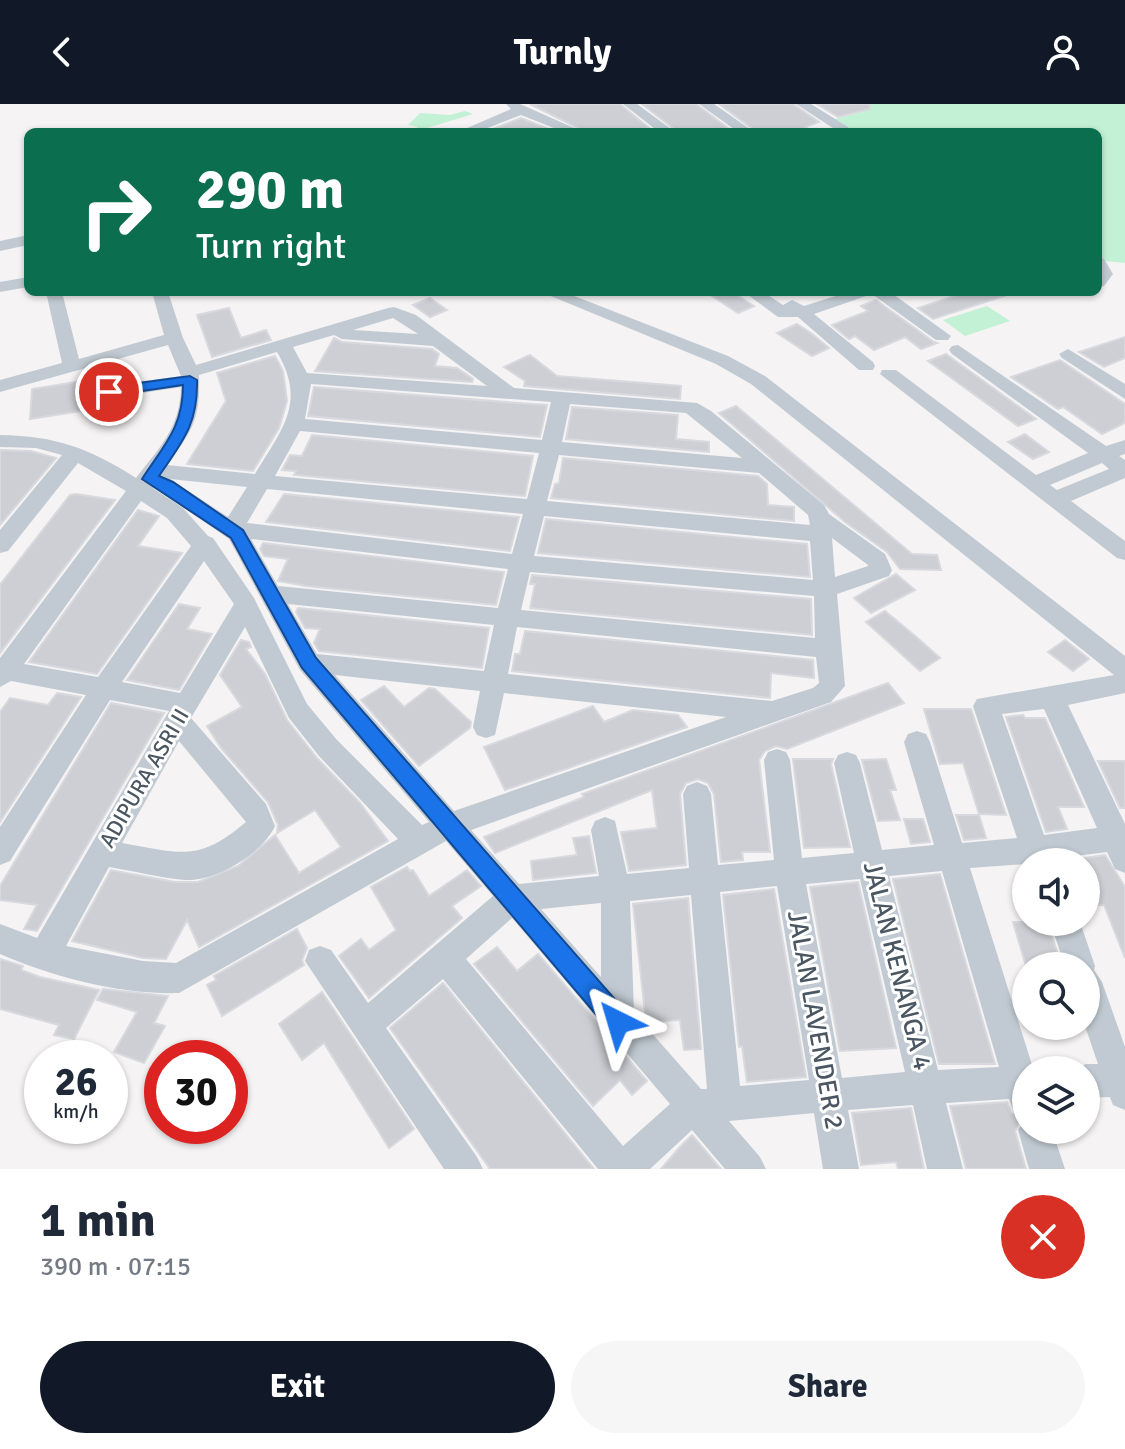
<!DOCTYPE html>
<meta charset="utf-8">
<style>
:root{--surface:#fff;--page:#f6f6f7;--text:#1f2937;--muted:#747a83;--accent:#111827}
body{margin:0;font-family:Signika,sans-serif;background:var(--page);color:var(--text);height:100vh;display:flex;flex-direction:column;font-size:30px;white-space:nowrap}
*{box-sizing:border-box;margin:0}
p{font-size:26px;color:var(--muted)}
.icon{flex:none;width:44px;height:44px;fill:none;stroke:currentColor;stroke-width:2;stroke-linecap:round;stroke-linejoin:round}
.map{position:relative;height:1065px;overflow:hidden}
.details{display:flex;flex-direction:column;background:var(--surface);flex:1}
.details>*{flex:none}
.banner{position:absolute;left:24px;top:24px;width:1078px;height:168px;border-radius:12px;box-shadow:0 2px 6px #0004;background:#0b6e4f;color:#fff;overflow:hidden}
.controls{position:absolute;left:1012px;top:744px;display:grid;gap:16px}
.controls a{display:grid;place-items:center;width:88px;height:88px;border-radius:50%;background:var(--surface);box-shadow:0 2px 6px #0004;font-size:40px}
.speed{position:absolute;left:24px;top:936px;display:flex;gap:16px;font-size:40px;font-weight:700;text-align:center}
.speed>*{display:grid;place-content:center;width:104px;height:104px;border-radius:50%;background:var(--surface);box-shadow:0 2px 6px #0004;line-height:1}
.speed small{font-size:20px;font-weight:400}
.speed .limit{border:12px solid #d22;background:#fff;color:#111}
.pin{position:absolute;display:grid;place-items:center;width:68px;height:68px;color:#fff;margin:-34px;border:4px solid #fff;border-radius:50%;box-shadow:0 2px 8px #0007}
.me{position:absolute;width:88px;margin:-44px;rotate:320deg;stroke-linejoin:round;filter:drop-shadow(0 0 6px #0008)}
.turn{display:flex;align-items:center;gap:28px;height:168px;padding:0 40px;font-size:36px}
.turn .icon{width:104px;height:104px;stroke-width:2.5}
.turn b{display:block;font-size:56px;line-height:68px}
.round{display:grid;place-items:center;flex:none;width:84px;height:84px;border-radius:42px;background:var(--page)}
.summary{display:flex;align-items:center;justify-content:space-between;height:136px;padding:0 40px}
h1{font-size:48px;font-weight:700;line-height:60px}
.button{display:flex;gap:16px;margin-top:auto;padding:16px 40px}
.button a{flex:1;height:92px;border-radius:48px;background:var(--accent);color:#fff;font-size:32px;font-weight:700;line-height:92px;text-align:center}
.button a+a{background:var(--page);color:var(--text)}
header{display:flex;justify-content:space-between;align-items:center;height:104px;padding:0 40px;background:var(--accent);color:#fff;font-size:36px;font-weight:700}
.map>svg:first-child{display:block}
.green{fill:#c3f1d5}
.building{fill:#cdcfd5;stroke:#d7d9de;stroke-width:2}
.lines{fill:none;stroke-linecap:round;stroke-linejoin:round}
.minor{fill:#c1cad2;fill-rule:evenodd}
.route{fill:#1a73e8;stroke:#114b97;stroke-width:2}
.labels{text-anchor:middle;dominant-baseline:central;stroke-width:6;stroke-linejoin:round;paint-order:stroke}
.street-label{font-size:22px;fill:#4a5661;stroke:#fff}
.near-street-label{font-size:26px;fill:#4a5661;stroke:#fff}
</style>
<header><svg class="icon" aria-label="back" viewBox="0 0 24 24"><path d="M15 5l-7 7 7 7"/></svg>Turnly<svg class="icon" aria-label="person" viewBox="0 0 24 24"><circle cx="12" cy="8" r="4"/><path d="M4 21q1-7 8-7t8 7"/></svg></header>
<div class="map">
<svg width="1125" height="1065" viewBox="0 0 1125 1065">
<rect width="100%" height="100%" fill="#f5f3f3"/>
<g class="green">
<path d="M850,0H1125V159L1104,157L1098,153V28H856L835,15L862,8Z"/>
<path d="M465,7L473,10L427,24L429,28H411L418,23L408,21L420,9L450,11Z"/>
<path d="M987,202L1010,217L965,232L943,216Z"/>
</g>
<g class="building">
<path d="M530,0H620L654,28H586Z"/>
<path d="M642,0H696L733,28H678Z"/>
<path d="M719,0H793L819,18L805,23L813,28H757Z"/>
<path d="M817,0H869L870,5L838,13Z"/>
<path d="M521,14L556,28H486Z"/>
<path d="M706,188H732L754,202L738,209Z"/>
<path d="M967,188H1007V191L933,215L918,204Z"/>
<path d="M430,194L447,206L430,213L413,201Z"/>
<path d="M876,196L934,238L937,239L921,245L905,233L874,246L855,232L849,235L832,221L868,207L861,202Z"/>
<path d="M229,204L241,234L266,226L271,236L212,253L197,211Z"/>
<path d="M797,220L811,229L829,244L812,252L777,229Z"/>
<path d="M1125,233V254L1104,263L1079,248Z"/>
<path d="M334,234L342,238L432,245L439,250L435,262L457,264L473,275L472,278L315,267Z"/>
<path d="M946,250L971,268L1036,315L1018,322L928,257Z"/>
<path d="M530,251L557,272L681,282L680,295L524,282L525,277L504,263Z"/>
<path d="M275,252L283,267L287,297L279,324L253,367L187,360L226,297L217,269Z"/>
<path d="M1060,256L1125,300V319L1102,330L1063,303L1058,305L1011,273Z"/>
<path d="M88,276V306L30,315L32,285Z"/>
<path d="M314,283L518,299L547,301L540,333L308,312Z"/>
<path d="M736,302L912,450L937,451L941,466L900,465L887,448L845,418L719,309Z"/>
<path d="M572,303L678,311L676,335L709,338V348L566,335Z"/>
<path d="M1025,330L1049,348L1033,355L1008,338Z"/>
<path d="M312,331L533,352L525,392L294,371L296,367L282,366L290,351L302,352Z"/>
<path d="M0,346L31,347L56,354L0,421Z"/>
<path d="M563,354L758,372L767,380L768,401L794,403V417L551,394L555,380L559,379Z"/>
<path d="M76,390L115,396L0,549V481L70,391Z"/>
<path d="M284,390L519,413L510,447L266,418Z"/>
<path d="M138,406L159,412L138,442L182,449L97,570L29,558Z"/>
<path d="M546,415L807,440L810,473L538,449Z"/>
<path d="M263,439L504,468L496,501L306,482L278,477L288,455L264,452L260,445Z"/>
<path d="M896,470L915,486L871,509L854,494Z"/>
<path d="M532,471L811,495L812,531L530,504L535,480H530Z"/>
<path d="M179,500L200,504L187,525L212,530L179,586L127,576Z"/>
<path d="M298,504L489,524L482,564L319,547L314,539L320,525L305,524L296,508Z"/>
<path d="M885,507L914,531L940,554L920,567L866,518Z"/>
<path d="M525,527L813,556L814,574L771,569L770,594L512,567L515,550H520Z"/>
<path d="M241,536L249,538L251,543L246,545L265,570L287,616L317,654L360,699L388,737L199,843L187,816L166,855L143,854L72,837L111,766L175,778H198L238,762L275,731L299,769L341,743L315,706L277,729L278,721L268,698L221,644L207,622L242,603L220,571Z"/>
<path d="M1065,536L1089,555L1073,567L1048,548Z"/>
<path d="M888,579L904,599L787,645L776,642L765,647L759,656L770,748H742L743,756L721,758L714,690L708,679L698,675L686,679L680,690L686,761L629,767L621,728L657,724L652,686L495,749L484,733L584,693L582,690Z"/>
<path d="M384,582L404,603L429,584L435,585L471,618L470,624L419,662L361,596Z"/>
<path d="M57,589L81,593L0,718V608L10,594L48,601Z"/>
<path d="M111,599L164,609L37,827L24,825L37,801L0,796V782Z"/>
<path d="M593,602L604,618L633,606L678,611L687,623L505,686L484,643Z"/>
<path d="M924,605H971L1006,711L979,710L963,659L940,660Z"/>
<path d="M1023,611L1025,614H1045L1084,703H1058L1067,725L1046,728L1006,613Z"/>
<path d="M793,655H833L831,660L850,743L804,744Z"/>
<path d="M886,655L896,686H890L900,716L878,717L862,656Z"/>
<path d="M1098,657H1125V704H1120Z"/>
<path d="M956,711H979L986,734L964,736Z"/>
<path d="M904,715H923L930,738L911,740Z"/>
<path d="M589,732L596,769L533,776L531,757L577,751L573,734Z"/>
<path d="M1105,751L1125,783V854L1104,801H1086V758H1056Z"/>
<path d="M407,763L410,767L413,766L429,792L467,766L481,782L452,802L462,814L369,894L339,852L361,835L369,846L396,826L371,783Z"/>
<path d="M940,770L995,960H939L893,775Z"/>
<path d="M858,778L896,944L840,947L810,783Z"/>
<path d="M774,785L806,973L747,978L742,942L739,943L723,791Z"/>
<path d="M688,794L701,945L684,946L680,916L646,918L633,800Z"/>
<path d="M1013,818H1047L1062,862H1026Z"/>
<path d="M297,825L307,844L302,856L304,861L222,912L207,881L216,876L214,872Z"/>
<path d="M497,843L517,867L538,850L647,977L632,991L620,976L593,1002L474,860Z"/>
<path d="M0,855L23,862L21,866L40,873L99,886L74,935L54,931L59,921L0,905Z"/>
<path d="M443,879L594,1065H490L390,924Z"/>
<path d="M103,885L168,892L154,919L165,922L144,959L114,948L137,908L97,896Z"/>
<path d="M322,888L414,1025L389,1044L324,939L302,956L279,920Z"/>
<path d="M1007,998L1011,1009L1022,1014L1015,1027L1026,1065H966L950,1002Z"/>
<path d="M911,1004L924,1065H898L896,1058L861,1061L852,1009Z"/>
<path d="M692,1031L721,1065H661L679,1044Z"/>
</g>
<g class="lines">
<g class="minor">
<path d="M506,0H520L583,28H564L521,11L477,28H458L511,5Z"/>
<path d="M623,0H637L675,28H659Z"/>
<path d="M699,0H714L754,28H738Z"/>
<path d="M796,0H811L856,28H839Z"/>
<path d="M28,131V141L0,147V137Z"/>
<path d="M1098,153L1104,155L1113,170L1104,182L1098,183Z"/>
<path d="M28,173V183L0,188V178Z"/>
<path d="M46,188H62L79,255L164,231L152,188H168L183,234L196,261L388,204L394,203L416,211L514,284L697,299L711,307L824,401L829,410L885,450L892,466L889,472L837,490L845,582L831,598L471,726L519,780L599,772L591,726L595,717L605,713L615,717L627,770L689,764L683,690L687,682L697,678L707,682L711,690L718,761L774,756L764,656L768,648L777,645L786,648L790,656L802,754L854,749L834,659L838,651L847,648L856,651L860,659L882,746L934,741L904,638L908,630L917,627L926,630L930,638L962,739L1017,734L973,602L977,595L1114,571L751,280L716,260L541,188H564L728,252L765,272L1125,552V589L1068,601L1125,720V769L1115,765L1107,748L1052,755L1053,758L970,764L1033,964L1037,966H1026V1026H1052L1065,1065H1029L1018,1026L1026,1013L1014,1008L1009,995L946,999L963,1065H927L913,1001L848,1006L859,1065H823L814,1009L729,1017L760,1053L766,1065H725L692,1026L650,1065H598L443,875L386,924L477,1053L483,1065H444L305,857L309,846L320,842L331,846L368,899L493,792L446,737L179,889C121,891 53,873 0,850V820L37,834L169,607L110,596L10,757L0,761V723L86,591L11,577L0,583V554L126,387L78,359L8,447L0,449V426L62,351L36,344L0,343V331C56,332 89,344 136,374C160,343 180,324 181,283L109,294L100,288L109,282L181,272L168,241L0,288V276L62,259ZM393,214L418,230L353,226ZM334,231L342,235L433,242L487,282L307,269L293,243ZM277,248C307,299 282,325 255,370L167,361C193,325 200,317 199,271ZM311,280L551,298L542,336L305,315ZM570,300L686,309L742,354L562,338ZM300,327L539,349L527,395L275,372ZM559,351L759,369L808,411L810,421L547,397ZM170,375L247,383L228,413ZM151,383L160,387L229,435L300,566L429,718L422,721L337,636L307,600L254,494L213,434L208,432L183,404ZM267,385L523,410L512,450L247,419ZM141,397L167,414L191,442L98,573L24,560ZM544,412L810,437L813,476L534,452ZM832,434L868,461V462L835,473ZM251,435L508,465L498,504L278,482ZM204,457L234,500L180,589L122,578ZM530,468L814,492L815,534L521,506ZM288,500L494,521L484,567L317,550ZM245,523L289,614L319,652L398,735L176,859L143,857L66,842L109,763C134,767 160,774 185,776C215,778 263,749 275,722L266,700L191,614ZM517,523L816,553L819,579L813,584L772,597L508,570ZM335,571L480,587L473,623L477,631L486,634L495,631L504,589L726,613L454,707ZM1044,605L1097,724L1044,731L1002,610ZM179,637L246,718C198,759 180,749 122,739ZM942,767L999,963L938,966L889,772ZM860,775L905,968L842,974L806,780ZM777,782L809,976L740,982L720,788ZM691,791L707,985H701L634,909L630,797ZM601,799V873L541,805ZM512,814L670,1000L623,1042L466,855Z"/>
<path d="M744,188H763L783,201L792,196L804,202L848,188H890L951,232L948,236H936L872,190L814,210L873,258L875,262L873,266H859L798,213H778Z"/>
<path d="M958,241L1106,342L1125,336V350L1119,352L1125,356V374L1071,397L1125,437V456L1117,454L880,270L882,266H896L1036,371L1088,349L952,250L949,246L952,242ZM1102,359L1109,365L1057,386L1050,381Z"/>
<path d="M1068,245L1125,280V295L1062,254L1059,250Z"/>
<path d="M1050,818H1080L1095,862L1094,866L1102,878L1125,943V1006L1113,1001L1110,993L1086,994V966H1074L1086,960H1098L1085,922L1086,862H1065Z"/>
</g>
</g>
<path class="route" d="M190,272L197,276C198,320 183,337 159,372L173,378L243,426L316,554L627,909L631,918L627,927L618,930L610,927L302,564L231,434L142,375C164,341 183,324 183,281L109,292L102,288L109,283Z"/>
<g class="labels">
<g class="street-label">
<text transform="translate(144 674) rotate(-60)">ADIPURA ASRI II</text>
</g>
<g class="near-street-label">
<text transform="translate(897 862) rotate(76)">JALAN KENANGA 4</text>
<text transform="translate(815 916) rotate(80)">JALAN LAVENDER 2</text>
</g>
</g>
</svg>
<div class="controls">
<a><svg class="icon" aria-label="sound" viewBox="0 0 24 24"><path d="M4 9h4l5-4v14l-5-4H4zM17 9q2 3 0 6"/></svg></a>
<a><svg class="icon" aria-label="search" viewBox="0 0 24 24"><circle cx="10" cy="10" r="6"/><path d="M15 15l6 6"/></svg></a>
<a><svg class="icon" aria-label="layers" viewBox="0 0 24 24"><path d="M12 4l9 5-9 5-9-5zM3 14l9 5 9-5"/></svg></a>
</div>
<div class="speed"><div>26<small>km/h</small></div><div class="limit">30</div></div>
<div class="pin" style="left:109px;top:288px;background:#d93025"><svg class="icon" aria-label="arrive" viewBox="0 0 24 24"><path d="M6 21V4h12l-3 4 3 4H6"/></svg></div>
<svg class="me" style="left:618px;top:918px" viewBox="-20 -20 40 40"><path d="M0-17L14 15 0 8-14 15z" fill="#1a73e8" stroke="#fff" stroke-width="4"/></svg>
<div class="banner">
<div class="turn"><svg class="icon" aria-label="right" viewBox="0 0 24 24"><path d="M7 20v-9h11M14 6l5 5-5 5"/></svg><div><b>290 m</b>Turn right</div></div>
</div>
</div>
<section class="details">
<div class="summary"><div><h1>1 min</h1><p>390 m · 07:15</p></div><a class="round" style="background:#d93025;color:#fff"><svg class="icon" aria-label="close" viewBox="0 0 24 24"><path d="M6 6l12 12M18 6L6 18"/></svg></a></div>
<div class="button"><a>Exit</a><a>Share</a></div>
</section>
